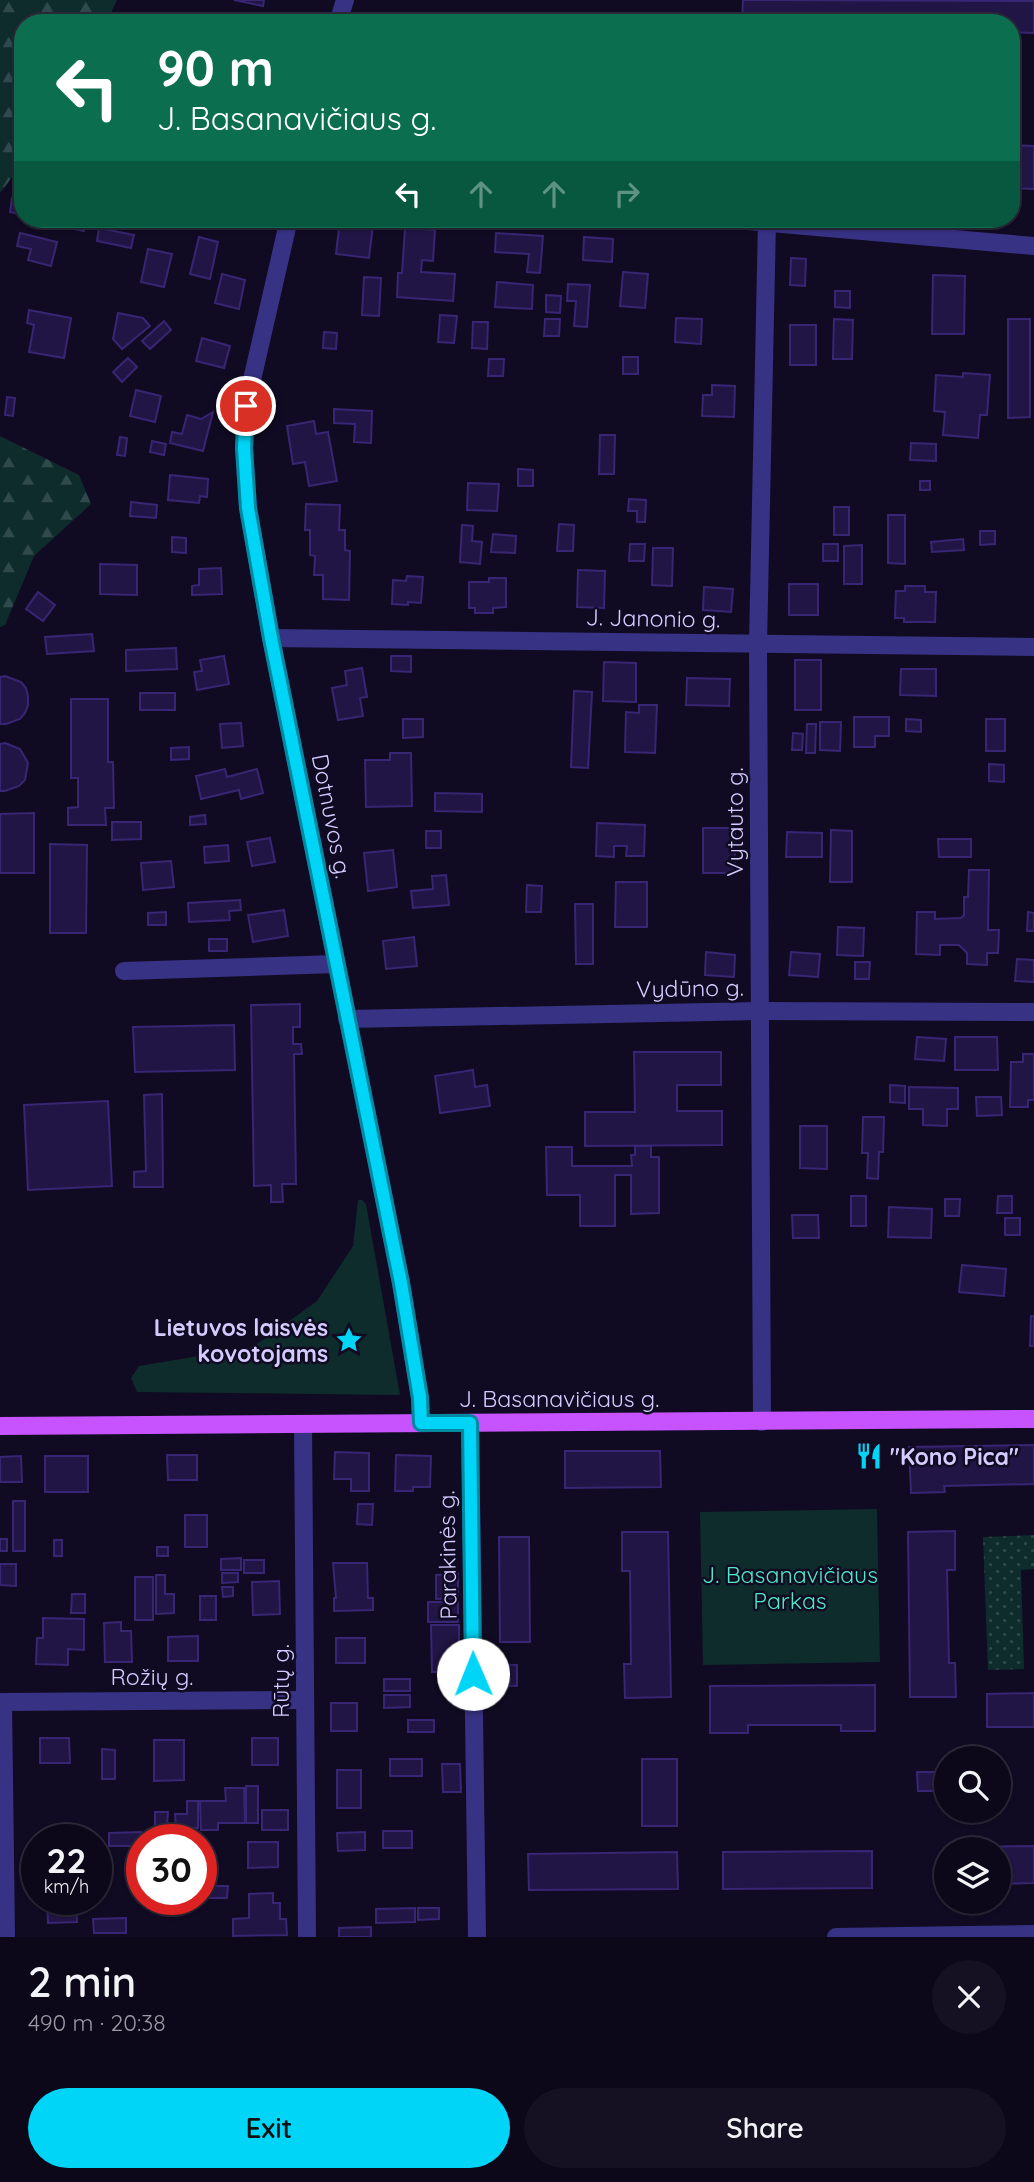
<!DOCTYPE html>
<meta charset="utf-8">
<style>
:root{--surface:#0c081a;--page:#151123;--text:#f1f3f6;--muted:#9a9aa2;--line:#2c2939;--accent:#00d4f7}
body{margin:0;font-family:Quicksand,sans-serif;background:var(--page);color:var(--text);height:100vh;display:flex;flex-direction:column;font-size:26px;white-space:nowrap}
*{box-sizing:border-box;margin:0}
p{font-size:23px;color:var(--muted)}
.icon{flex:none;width:38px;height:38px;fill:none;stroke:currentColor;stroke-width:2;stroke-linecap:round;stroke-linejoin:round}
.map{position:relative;height:1937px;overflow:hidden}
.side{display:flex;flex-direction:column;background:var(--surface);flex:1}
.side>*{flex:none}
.guide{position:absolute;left:14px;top:14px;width:1006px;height:214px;border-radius:28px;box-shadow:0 2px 5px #0004,0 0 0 2px var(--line);background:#0b6e4f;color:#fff;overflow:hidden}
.fabs{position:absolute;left:934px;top:1746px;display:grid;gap:14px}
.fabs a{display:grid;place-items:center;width:77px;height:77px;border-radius:50%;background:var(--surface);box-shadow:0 2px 5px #0004,0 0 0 2px var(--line);font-size:35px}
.speed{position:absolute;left:21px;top:1824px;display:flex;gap:14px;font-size:35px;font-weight:700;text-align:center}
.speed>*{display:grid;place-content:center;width:91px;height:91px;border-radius:50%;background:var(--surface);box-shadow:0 2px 5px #0004,0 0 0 2px var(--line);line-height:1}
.speed small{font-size:18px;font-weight:400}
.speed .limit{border:10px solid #d22;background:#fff;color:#111}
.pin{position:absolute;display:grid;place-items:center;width:60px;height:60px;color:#fff;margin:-30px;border:4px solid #fff;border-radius:50%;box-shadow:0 2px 7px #0007}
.me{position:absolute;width:77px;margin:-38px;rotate:359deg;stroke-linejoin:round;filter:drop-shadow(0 0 5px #0008)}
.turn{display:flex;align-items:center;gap:24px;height:147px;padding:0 28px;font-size:32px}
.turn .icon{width:91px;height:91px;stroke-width:2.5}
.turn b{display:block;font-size:49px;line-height:60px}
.lanes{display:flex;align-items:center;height:66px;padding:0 28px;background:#0003;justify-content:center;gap:35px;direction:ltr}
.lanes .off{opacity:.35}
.round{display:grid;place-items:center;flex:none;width:74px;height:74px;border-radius:37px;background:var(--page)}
.summary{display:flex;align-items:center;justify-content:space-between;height:119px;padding:0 28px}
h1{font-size:42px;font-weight:600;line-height:52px}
.primary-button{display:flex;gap:14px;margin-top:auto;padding:14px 28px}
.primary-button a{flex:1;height:80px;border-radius:42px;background:var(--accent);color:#111;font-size:28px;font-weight:600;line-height:80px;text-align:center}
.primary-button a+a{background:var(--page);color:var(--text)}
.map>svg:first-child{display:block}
.grass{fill:url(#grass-dots)}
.forest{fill:url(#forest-firs)}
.green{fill:#0e2c2c}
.building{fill:#211545;stroke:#382573;stroke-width:2}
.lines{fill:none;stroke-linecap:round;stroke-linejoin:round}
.minor{stroke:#383285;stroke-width:18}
.major{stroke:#c653ff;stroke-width:18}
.route-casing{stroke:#008aa1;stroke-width:18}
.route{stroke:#00d4f7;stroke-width:12}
.labels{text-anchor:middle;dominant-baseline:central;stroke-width:5;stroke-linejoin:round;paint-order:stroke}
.street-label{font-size:23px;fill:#d4ccff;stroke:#100b22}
.poi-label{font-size:23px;font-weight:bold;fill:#d4ccff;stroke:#100b22;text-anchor:end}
.park-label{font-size:23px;fill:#4deac9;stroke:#100b22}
</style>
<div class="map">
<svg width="1034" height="1937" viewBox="0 0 1034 1937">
<defs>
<pattern id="grass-dots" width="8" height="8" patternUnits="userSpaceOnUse" patternTransform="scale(1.75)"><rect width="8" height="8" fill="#0e2c2c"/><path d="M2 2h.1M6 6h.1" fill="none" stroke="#30494c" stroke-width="1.8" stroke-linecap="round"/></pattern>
<pattern id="forest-firs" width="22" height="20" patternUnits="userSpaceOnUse" patternTransform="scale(1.75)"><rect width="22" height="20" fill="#0e2c2c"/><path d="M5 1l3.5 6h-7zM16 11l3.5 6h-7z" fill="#30494c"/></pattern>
</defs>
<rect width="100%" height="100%" fill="#100b22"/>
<path class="grass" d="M1034,1535V1569L1021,1570L1024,1669L988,1670L983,1537Z"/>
<g class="forest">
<path d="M0,0H117L106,23H23V163L0,193Z"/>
<path d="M0,436L79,475L91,504L34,556L5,625L0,627Z"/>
</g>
<g class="green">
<path d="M358,1200H362L366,1204L400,1395L137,1392L131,1378L139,1366L253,1347L317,1301L353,1246Z"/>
<path d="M877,1509L880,1662L703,1665L700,1512Z"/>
</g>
<g class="building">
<path d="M234,0H264L263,6Z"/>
<path d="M743,0L1034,1V33L1012,32V23H742Z"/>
<path d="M1012,145L1034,146V189L1012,188Z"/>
<path d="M12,198L23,200V215L10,212Z"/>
<path d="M62,219H87L84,231L60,226Z"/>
<path d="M340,220L373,225L369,258L336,254Z"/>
<path d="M99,228L134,235L131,248L97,241Z"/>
<path d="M405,228L435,230L433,261L422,260L421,272L455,274L453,301L397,297L398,273H402Z"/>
<path d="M20,233L57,242L51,266L28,260L31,249L17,246Z"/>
<path d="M496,233L543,236L540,273L527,272L529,254L495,252Z"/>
<path d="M199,237L218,242L210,279L190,274Z"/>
<path d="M584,237L613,239L612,262L583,260Z"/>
<path d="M148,249L172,254L164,287L141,282Z"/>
<path d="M791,258L806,259L805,286L790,285Z"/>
<path d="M623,272L648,274L645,308L620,306Z"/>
<path d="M222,274L245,280L239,309L215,303Z"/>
<path d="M933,275L965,276L964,334H932Z"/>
<path d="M364,277L381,278L379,316L362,315Z"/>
<path d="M497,282L533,285L532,309L495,307Z"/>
<path d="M568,284L590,285L587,327L574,326L576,301H567Z"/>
<path d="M835,291H850V308L835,307Z"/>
<path d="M546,295L561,296L560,313L546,312Z"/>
<path d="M29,310L71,318L64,358L29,352L34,325L27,323Z"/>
<path d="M118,313L143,318L150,326L122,349L113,339Z"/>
<path d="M440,315L457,316L454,343L438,342Z"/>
<path d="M676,318L702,319L701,344L675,342Z"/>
<path d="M545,319H560L559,336H544Z"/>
<path d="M834,319L853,320L852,359H833Z"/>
<path d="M1008,319H1030V417L1008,418Z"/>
<path d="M164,321L171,330L150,349L142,341Z"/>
<path d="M473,322H488L487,349L472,348Z"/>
<rect x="790" y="325" width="26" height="40"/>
<path d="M324,332L337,333L336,349L323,348Z"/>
<path d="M202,338L230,346L224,368L196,361Z"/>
<rect x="623" y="357" width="15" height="17"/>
<path d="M128,358L137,367L122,382L113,372Z"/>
<path d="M489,359H504L503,376H488Z"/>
<path d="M963,373L990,375L987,415H980L978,438L943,435L945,412L934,411L936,375L963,377Z"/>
<path d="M712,385L735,386L734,417L702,416L703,395H712Z"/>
<path d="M136,390L161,396L155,422L130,416Z"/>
<path d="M7,397L15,398L13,416L5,415Z"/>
<path d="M334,409L372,411L371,443L354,442L355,424L334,423Z"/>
<path d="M213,412L203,451L170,443L172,432L182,434L187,415L201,419Z"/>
<path d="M314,421L316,434L328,432L337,481L309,486L305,462L293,464L287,426Z"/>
<path d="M600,435H615L614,474H599Z"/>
<path d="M120,437L127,438L125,456L117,455Z"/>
<path d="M152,441L166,444L164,455L150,452Z"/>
<path d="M911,443L936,444V461L910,460Z"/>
<path d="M518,469L533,470V486H518Z"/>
<path d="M170,475L208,479L207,497L200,496L199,503L168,500Z"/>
<rect x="920" y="481" width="10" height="9"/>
<path d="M468,483L499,484L497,511L467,510Z"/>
<path d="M629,499L646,500L645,522H637V511H628Z"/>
<path d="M131,502L157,505L156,518L130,516Z"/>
<path d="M306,504L340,505L339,530H345V550L350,551L349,600L323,599V575H314L315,556L310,555V530H305Z"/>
<rect x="834" y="507" width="15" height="28"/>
<path d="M888,515H905V564L888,563Z"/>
<path d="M559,524L574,525L573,551H557Z"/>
<path d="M462,525L473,526L472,541L482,542L480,564L460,562Z"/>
<path d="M980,531H995V544L980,545Z"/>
<path d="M493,534L516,536L515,553L491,552Z"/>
<path d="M172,537L186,538V553L172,552Z"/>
<path d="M963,539L964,550L932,552L931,542Z"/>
<path d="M630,544H645L644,561H629Z"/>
<rect x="823" y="544" width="15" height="17"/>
<path d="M862,545V584H844V546Z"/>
<path d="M653,548H673L672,586L652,585Z"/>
<path d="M100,564L137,565V595L100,594Z"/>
<path d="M221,568L222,594L192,595V586L199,585V569Z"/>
<path d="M578,570L605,571L604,608L577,607Z"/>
<path d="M407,576L423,577L421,603L408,602V605L392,604L393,580L406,581Z"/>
<path d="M489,578H506V607L493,608V613H475V608H469V582H489Z"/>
<rect x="789" y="584" width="29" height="31"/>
<path d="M905,586H925V592H936L935,622H904V618H895L896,591H905Z"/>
<path d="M704,587L733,589L731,612L703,610Z"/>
<path d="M38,592L55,605L43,621L26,609Z"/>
<path d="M92,634L94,651L47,654L45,637Z"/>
<path d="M176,648L177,669L126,671V650Z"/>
<path d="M224,656L229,684L197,690L194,672L202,671L200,660Z"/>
<path d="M391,656H411V672L391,671Z"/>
<rect x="795" y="660" width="26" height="50"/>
<path d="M604,662L636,663V702L603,701Z"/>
<path d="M362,668L367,697L360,698L363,716L338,720L332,688L347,685L345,671Z"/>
<path d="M901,669H936V696L900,695Z"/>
<path d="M5,676L21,682L26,688L28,696V705L25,713L20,719L6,724H0V677Z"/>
<path d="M687,678L730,679L729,706L686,705Z"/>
<path d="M574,691L592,692L588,768L571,767Z"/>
<rect x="140" y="693" width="35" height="17"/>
<path d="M71,699H108V762H113L114,808H105L106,825H68V808L78,807V778H71Z"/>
<path d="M639,705H657L655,753L625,752L626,712L639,713Z"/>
<path d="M854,717H889V736H875V747H854Z"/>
<path d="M403,719H423V737L403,738Z"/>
<path d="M906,719L921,720V732L906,731Z"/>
<rect x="986" y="719" width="19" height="32"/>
<path d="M820,722H841L840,751L820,750Z"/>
<path d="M241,723L243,746L222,748L220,724Z"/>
<path d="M807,724H816L815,753H806Z"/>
<path d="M793,733L803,734L802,750H792Z"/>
<path d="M5,743L20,749L28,763L25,780L19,786L5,791H0V744Z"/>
<path d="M189,747V759L171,760V748Z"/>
<path d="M390,753H411L412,806L366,807L365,760H390Z"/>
<path d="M989,764L1004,765V782L989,781Z"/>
<path d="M225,769L227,777L257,769L263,793L241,799L239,790L201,799L196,776Z"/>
<path d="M435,793L482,794V812L435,811Z"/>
<path d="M34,813V873H0V814Z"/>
<path d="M205,815L206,824L190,825V817Z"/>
<path d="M112,822H141V839L112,840Z"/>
<path d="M597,823L645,825L644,856H626L627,846H614V857L596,856Z"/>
<rect x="703" y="828" width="32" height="45"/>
<path d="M831,830L852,831V882H830Z"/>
<rect x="426" y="831" width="15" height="17"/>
<path d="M787,832L822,833V857H786Z"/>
<path d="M270,838L275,862L252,866L247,842Z"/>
<path d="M938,839H971V857H939Z"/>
<path d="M50,844L87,845L86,933H50Z"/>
<path d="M228,845L229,861L205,863L204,847Z"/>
<path d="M393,850L397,887L368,891L364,853Z"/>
<path d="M171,861L174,887L143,890L141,863Z"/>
<path d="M969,870H989L988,930H999L998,953H987V965L967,964V953L959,945H940V955L916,954L917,912H935V919L961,918L964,915V897H968Z"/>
<path d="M446,875L449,905L413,908L411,891L433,889L432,876Z"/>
<path d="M616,882H647V927H615Z"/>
<path d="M527,885L542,886L541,912H526Z"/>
<path d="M240,900L241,910L229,911L230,920L189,922L188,903Z"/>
<path d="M575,904H593V964H576Z"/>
<path d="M284,910L288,936L253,942L248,915Z"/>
<path d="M166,912V925H148V913Z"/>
<path d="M1028,912L1034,913V931H1027Z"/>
<path d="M838,927L864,928L863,956L837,955Z"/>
<path d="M414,937L417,966L386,969L383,941Z"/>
<rect x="209" y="939" width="18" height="12"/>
<path d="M706,952L735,955L734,977L705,975Z"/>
<path d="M791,952L820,954L818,977L789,975Z"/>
<path d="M1017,959L1034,960V982L1015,981Z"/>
<path d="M855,962H870L869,979H855Z"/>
<path d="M300,1004V1027H293V1044H301L302,1054H294L296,1184H282L283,1202H271V1185L254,1186L251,1005Z"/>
<path d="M234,1025L235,1070L135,1072L133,1027Z"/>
<path d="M917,1037L946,1039L944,1061L915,1059Z"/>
<path d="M955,1037H997L998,1070H955Z"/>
<path d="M634,1052H721V1085H677V1111H722V1145L585,1146V1112H635Z"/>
<path d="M1023,1054H1034V1100H1028V1107H1010L1011,1062H1023Z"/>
<path d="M473,1070L475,1087L487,1085L490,1106L440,1113L435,1076Z"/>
<path d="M890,1085L905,1086V1103L890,1102Z"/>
<path d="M909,1087L958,1088V1109H947V1126L923,1125V1109H909Z"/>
<path d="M162,1094L163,1187H134V1172L146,1171L144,1095Z"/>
<path d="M976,1097H1001L1002,1115L977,1116Z"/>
<path d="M108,1101L112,1186L28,1190L24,1105Z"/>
<path d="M863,1117H884L883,1152H879L878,1179L867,1178L868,1153H862Z"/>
<path d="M800,1126H827V1169L800,1168Z"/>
<path d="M635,1146H651V1157H659V1213L631,1214V1175H615V1226H580V1195H547L546,1147H572V1166H632L631,1155H635Z"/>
<rect x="851" y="1196" width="15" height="30"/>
<path d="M998,1196H1012V1213H997Z"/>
<path d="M945,1199H960L959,1216H945Z"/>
<path d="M889,1207L932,1209L931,1238L888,1237Z"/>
<path d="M792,1215H818L819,1238H793Z"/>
<rect x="1005" y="1218" width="15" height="17"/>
<path d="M962,1265L1006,1269L1004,1296L959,1292Z"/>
<path d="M1031,1316H1034V1346H1030Z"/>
<path d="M1034,1445V1484L944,1486L945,1492L911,1493L909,1447Z"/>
<path d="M565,1451H660L661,1487L565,1488Z"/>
<path d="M335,1452L369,1453V1491H351V1479H334Z"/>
<path d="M167,1455H197V1480H168Z"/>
<path d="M396,1455L431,1456L430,1487H413V1491H395Z"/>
<path d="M21,1456L22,1482H0V1457Z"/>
<rect x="45" y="1456" width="43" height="36"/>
<rect x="13" y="1501" width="12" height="50"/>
<path d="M358,1504H373L372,1525L357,1524Z"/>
<rect x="185" y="1515" width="22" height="32"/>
<path d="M955,1531V1570H947L949,1663H955L956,1697H910L908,1532Z"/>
<path d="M622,1532H668L671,1697L625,1698L624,1664H631L630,1571H622Z"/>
<path d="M499,1537H529L530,1642H500Z"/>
<rect x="0" y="1539" width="7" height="12"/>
<rect x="54" y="1540" width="8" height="16"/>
<rect x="157" y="1547" width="11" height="9"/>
<path d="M241,1558V1570H221V1559Z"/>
<rect x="244" y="1560" width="20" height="13"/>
<path d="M333,1563H367L368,1598H373V1610L334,1611V1598H336Z"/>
<path d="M0,1564H16V1586L0,1585Z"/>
<path d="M222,1573H238V1582L222,1583Z"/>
<path d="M458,1574V1598L436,1599V1575Z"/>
<path d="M156,1575H165V1594H174V1613L156,1614Z"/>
<rect x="135" y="1577" width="18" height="43"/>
<path d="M279,1581L280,1614L253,1615L252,1582Z"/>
<path d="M222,1587H233V1596L223,1597Z"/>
<path d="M72,1594H85V1613H71Z"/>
<rect x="200" y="1596" width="16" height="24"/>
<rect x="428" y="1602" width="30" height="20"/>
<path d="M43,1618L84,1619V1650L68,1649V1665L36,1664L37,1638H43Z"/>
<path d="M121,1622V1631H131L132,1662H105L104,1623Z"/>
<path d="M431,1625H459V1672H432Z"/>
<path d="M198,1636V1661H168V1637Z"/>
<rect x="336" y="1638" width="29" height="25"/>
<path d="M490,1664L517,1665V1686L489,1685Z"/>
<rect x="384" y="1679" width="26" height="12"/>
<path d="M875,1685V1731H841V1725H748V1733H710V1686Z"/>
<path d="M1034,1693V1727H987V1694Z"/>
<path d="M384,1695H410V1707L384,1708Z"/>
<rect x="331" y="1703" width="26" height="28"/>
<rect x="408" y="1720" width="26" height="12"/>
<path d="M40,1738H69L70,1763H40Z"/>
<rect x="252" y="1738" width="26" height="27"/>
<path d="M154,1740H184V1780L154,1781Z"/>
<path d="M102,1749L115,1750V1779H102Z"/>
<rect x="390" y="1759" width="32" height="17"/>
<rect x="642" y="1759" width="35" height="67"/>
<path d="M442,1764H460L461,1792H443Z"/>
<rect x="337" y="1770" width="24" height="38"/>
<path d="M917,1772H942L943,1791H918Z"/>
<rect x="246" y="1786" width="12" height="37"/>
<path d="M225,1788H244L245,1823H218V1830H201L200,1801H226Z"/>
<path d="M187,1801H198V1828H176L175,1814H187Z"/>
<rect x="262" y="1810" width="26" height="20"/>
<path d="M155,1812H168L167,1826H155Z"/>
<rect x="383" y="1831" width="29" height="17"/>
<path d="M141,1832L142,1846H109V1833Z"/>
<path d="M365,1832V1850L338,1851L337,1833Z"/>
<path d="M248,1842H278V1867L248,1868Z"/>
<path d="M1034,1846V1883L999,1884V1850H960V1847Z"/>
<path d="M872,1851V1888L723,1889V1852Z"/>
<path d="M677,1852L678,1889L529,1890L528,1854Z"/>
<path d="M203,1886H228L227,1898H203Z"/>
<path d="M273,1893V1903H280V1919H286L287,1935L233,1936V1919L249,1918V1894Z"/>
<path d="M47,1899H76L77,1922L48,1923Z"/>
<path d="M415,1908V1922L376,1923V1909Z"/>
<path d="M418,1908H439V1919L418,1920Z"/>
<path d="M126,1918V1933H94L93,1919Z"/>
<path d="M371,1927V1937H339V1928Z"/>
</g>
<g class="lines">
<g class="minor">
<path d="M338,23L345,0"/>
<path d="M289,219L246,406L244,448L248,508L271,638L401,1283L420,1398L421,1423"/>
<path d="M725,219L1034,246"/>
<path d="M271,638L1034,647"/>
<path d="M124,971L336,964"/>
<path d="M347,1019L760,1011L1034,1012"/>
<path d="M762,1422L758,644L767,222"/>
<path d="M470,1423L477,1937"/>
<path d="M303,1424L307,1937"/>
<path d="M0,1702L304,1700"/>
<path d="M3,1702L6,1937"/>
<path d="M836,1937L1034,1934"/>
</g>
<path class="major" d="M0,1426L1034,1419"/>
</g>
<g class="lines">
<g class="route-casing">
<path id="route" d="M246,406L244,448L248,508L271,638L401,1283L420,1398L421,1423H470L473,1674"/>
</g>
<use href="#route" class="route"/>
</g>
<defs>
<g id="sight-bare" transform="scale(2.1)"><path d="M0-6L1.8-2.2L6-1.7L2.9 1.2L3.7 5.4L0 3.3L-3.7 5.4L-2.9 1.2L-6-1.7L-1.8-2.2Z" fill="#00d4f7" stroke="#100b22" stroke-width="2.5" paint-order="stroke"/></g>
<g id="restaurant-bare" transform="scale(2.1)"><path d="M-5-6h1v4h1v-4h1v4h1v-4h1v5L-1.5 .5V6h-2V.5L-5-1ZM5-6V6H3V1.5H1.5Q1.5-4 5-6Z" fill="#00d4f7" stroke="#100b22" stroke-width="2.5" paint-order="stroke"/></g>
</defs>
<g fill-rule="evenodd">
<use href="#sight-bare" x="349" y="1340"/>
<use href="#restaurant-bare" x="869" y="1456"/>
</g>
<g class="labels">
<g class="street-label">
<text transform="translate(653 618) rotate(1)">J. Janonio g.</text>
<text transform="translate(332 816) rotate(79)">Dotnuvos g.</text>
<text transform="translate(734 822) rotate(-90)">Vytauto g.</text>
<text transform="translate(690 988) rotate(-1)">Vydūno g.</text>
<text x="559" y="1398">J. Basanavičiaus g.</text>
<text transform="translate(447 1555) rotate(-91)">Parakinės g.</text>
<text x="152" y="1676">Rožių g.</text>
<text transform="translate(280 1681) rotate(-90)">Rūtų g.</text>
</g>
<g class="poi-label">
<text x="328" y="1327">Lietuvos laisvės<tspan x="328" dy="26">kovotojams</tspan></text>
<text x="890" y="1456" text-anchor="start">"Kono Pica"</text>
</g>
<g class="park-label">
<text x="790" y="1574">J. Basanavičiaus<tspan x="790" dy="26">Parkas</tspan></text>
</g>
</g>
</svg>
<div class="fabs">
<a><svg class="icon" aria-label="search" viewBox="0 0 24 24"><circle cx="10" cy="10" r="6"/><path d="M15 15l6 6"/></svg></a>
<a><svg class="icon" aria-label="layers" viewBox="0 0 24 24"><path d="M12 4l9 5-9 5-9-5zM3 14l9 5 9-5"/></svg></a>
</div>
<div class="speed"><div>22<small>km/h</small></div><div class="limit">30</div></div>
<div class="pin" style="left:246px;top:406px;background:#d93025"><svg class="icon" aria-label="arrive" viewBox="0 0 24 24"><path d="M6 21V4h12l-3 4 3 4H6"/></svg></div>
<svg class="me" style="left:473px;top:1674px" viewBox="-20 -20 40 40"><circle r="19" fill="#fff"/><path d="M0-13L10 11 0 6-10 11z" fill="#00d4f7"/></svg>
<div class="guide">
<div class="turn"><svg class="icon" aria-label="left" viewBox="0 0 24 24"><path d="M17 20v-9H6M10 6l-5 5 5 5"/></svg><div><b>90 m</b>J. Basanavičiaus g.</div></div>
<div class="lanes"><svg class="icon" aria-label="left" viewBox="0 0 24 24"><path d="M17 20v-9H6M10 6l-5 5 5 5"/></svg><svg class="icon off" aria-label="ahead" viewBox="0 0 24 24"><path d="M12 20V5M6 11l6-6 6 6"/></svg><svg class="icon off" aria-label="ahead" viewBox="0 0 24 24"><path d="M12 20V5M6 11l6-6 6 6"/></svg><svg class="icon off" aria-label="right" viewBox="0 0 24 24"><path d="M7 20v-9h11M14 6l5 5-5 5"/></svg></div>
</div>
</div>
<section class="side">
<div class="summary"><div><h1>2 min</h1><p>490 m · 20:38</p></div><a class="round"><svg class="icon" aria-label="close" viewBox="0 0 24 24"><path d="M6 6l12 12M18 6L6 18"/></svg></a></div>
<div class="primary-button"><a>Exit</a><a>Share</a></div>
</section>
